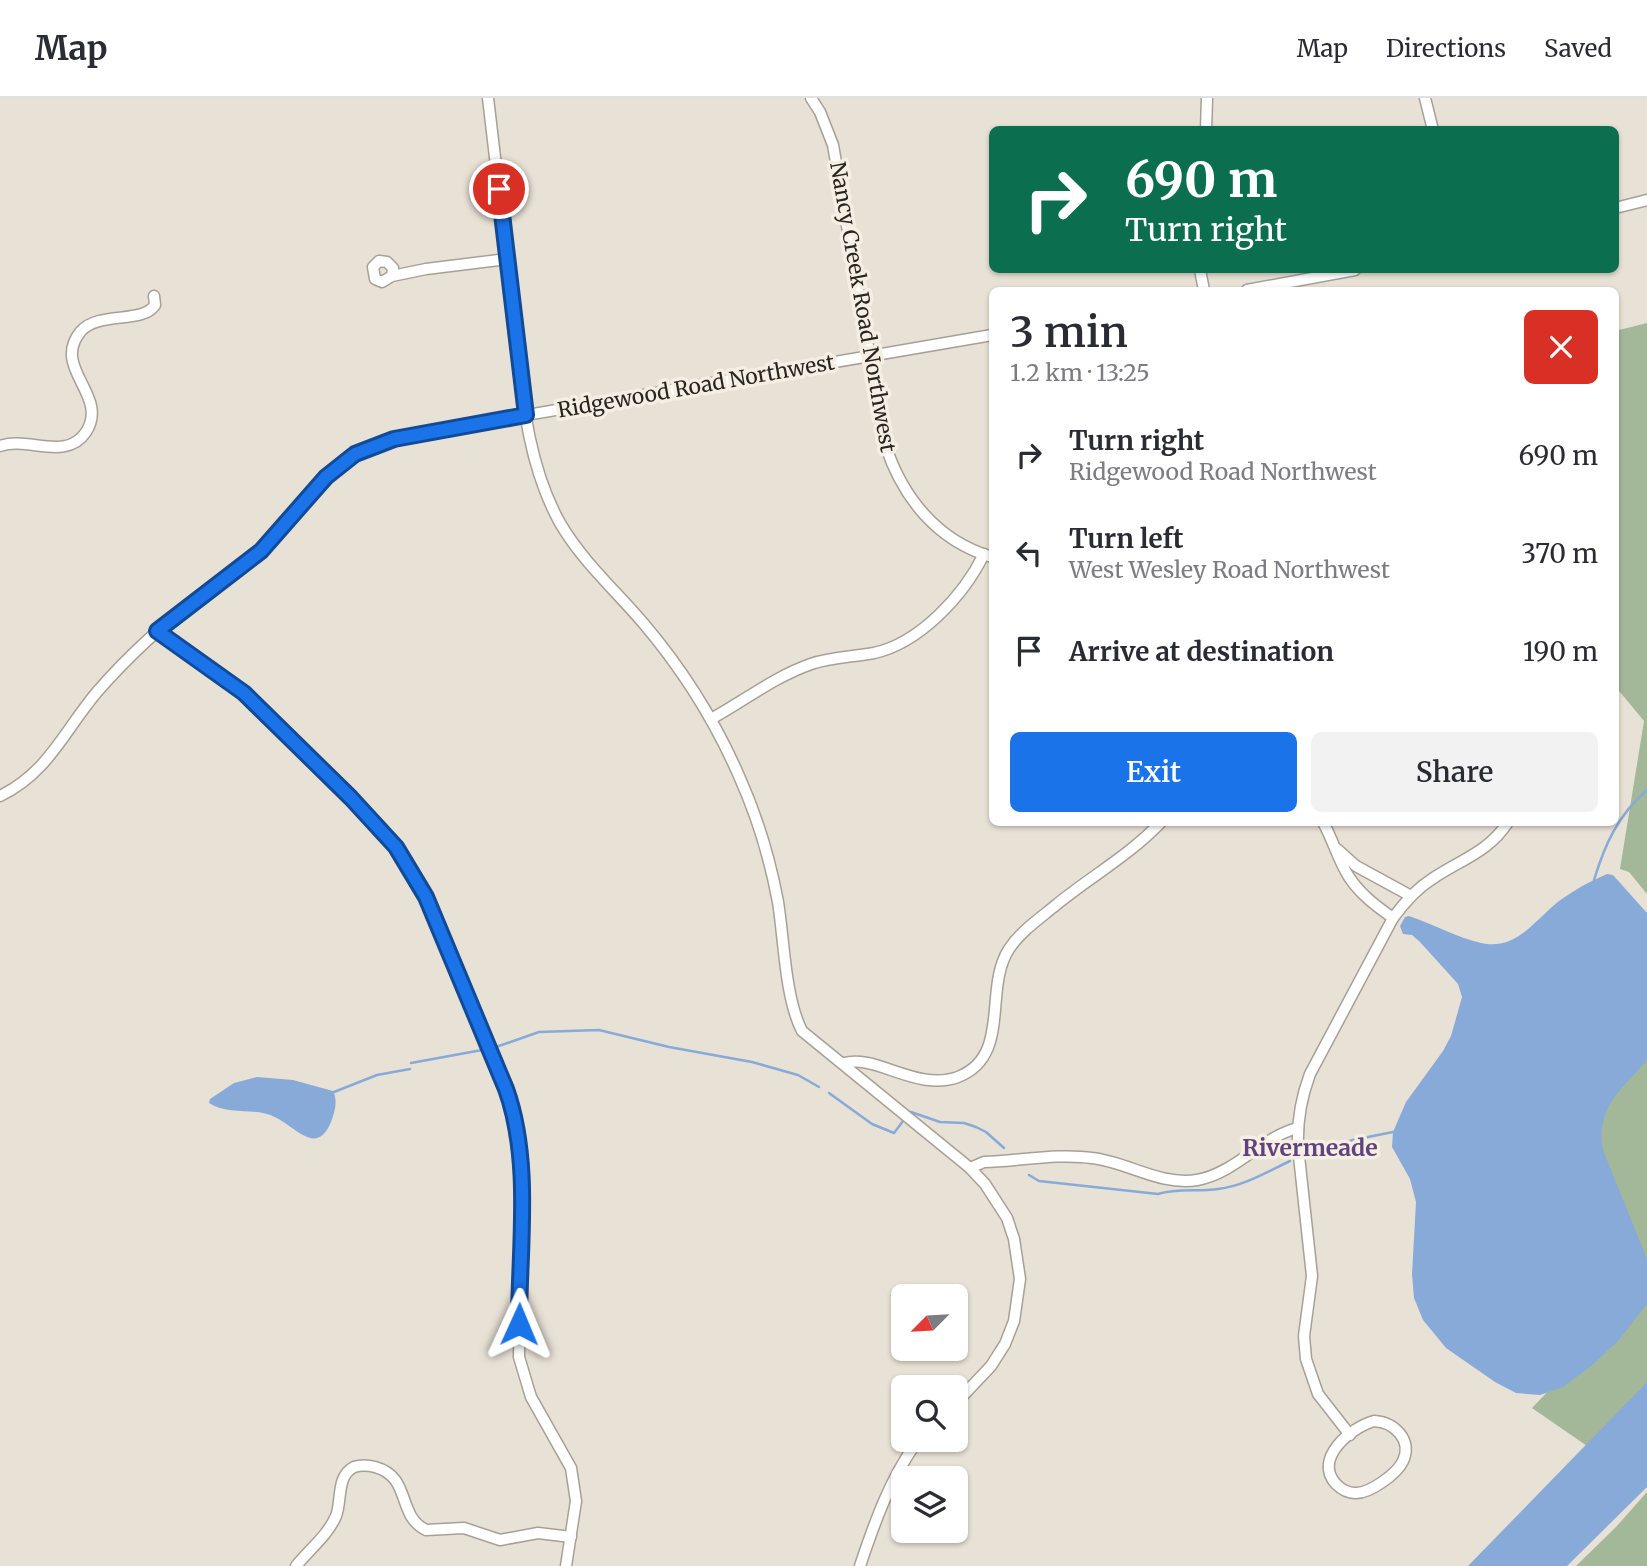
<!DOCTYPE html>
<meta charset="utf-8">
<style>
:root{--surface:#fff;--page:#f2f2f3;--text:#2b2b33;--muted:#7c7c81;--line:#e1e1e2;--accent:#1a73e8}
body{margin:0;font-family:Merriweather,serif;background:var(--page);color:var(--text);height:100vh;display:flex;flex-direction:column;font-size:26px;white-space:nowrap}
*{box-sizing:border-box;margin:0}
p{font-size:23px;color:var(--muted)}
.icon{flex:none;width:38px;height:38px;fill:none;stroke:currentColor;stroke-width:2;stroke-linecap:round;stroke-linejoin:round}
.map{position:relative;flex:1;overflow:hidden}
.details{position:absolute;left:989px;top:189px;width:630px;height:539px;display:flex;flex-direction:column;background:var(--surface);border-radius:10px;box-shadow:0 2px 5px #0004}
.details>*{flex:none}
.top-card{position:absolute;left:989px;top:28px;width:630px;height:147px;border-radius:10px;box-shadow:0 2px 5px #0004;background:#0b6e4f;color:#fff;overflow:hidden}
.needle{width:46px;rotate:246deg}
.buttons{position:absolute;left:891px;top:1186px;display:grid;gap:14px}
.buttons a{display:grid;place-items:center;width:77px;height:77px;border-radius:10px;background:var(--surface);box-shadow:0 2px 5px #0004;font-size:35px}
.pin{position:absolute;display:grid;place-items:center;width:60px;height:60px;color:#fff;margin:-30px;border:4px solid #fff;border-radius:50%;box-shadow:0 2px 7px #0007}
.me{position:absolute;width:77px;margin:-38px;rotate:1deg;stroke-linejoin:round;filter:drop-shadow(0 0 5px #0008)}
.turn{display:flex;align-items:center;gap:24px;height:147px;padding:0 21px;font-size:32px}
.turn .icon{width:91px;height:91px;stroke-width:2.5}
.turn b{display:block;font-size:49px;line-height:60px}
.round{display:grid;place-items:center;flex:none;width:74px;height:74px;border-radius:10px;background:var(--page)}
.headline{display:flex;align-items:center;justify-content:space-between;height:119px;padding:0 21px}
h1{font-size:42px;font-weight:600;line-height:52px}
.action{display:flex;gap:14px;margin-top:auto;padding:14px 21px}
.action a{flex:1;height:80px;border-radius:10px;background:var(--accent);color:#fff;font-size:28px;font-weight:600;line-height:80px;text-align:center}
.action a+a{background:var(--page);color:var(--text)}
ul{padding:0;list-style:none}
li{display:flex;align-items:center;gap:21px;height:98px;padding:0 21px}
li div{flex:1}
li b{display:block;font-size:26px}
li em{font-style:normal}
header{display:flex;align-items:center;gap:42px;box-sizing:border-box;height:98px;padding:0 35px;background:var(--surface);border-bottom:2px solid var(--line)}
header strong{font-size:33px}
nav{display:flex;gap:38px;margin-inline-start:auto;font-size:24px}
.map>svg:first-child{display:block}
.green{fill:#a3b898}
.water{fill:#88aad9}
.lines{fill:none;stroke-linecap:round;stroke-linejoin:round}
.stream{stroke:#88aad9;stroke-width:2.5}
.minor-casing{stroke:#a7a096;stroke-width:13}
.minor{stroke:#fff;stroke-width:10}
.route-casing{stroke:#114b97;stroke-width:18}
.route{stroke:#1a73e8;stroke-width:12}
.labels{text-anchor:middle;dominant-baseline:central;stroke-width:7;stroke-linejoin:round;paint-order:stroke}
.street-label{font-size:21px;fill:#282521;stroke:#f5eee3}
.neighbourhood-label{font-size:23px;font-weight:bold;fill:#62427e;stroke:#f5eee3}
</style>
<header>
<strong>Map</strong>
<nav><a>Map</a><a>Directions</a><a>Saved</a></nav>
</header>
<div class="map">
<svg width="1647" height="1468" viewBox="0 0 1647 1468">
<rect width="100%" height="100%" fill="#e8e1d6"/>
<g class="green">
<path d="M1647,225V796L1629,774L1620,771L1644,623L1615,588V233Z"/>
<path d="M1647,958V1288L1590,1350L1532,1310L1632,1206L1601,1058L1598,1013Z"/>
<path d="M1647,1394V1468H1576L1616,1429Z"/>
</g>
<g class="water">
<path d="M1607,776L1613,777L1647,815V962C1622,991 1595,1010 1603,1052L1647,1161V1206L1618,1243L1591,1268L1563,1289L1540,1297L1516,1295L1495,1284L1446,1250L1423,1222L1414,1200L1412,1176L1416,1104L1410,1081L1392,1049L1393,1034L1406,1004L1443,953L1451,938L1462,899L1458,886L1420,844L1412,837L1403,836L1400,828L1405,819L1409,818C1433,826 1456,839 1481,845C1516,853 1535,822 1559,803C1574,792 1590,783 1607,776Z"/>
<path d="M257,979L293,982L333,993C338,1002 335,1014 331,1024C315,1062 293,1023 267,1016C249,1011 225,1016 209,1005L210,1001L234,985Z"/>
<path d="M1647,1284V1389L1567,1468H1468Z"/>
</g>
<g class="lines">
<g class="stream">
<path d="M1594,782C1605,746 1618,717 1647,692"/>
<path d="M496,949L539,934L599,932L669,949L752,964L798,977L819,989"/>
<path d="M411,965L482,952"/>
<path d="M334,994L377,977L410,971"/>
<path d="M829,995L872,1026L894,1035L903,1023"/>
<path d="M911,1014L940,1024L964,1025L976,1029L986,1034L1004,1050"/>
<path d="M1308,1055L1353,1042L1393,1034"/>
<path d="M1029,1077L1039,1083L1158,1096C1177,1090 1198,1094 1218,1091C1244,1088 1267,1074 1290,1063"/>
</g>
<g class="minor-casing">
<g id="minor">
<path d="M488,0C497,73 505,147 514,220C522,290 525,362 560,425C582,463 616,493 644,526C683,572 715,623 739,678C757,718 770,761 778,804C784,841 785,900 802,933L970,1070L985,1086L1007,1120L1014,1141L1020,1181L1014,1223L1005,1246L991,1268L956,1305"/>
<path d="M811,0L820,14L833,47L885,346C902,399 937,443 992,459"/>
<path d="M1425,0L1433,32"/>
<path d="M1206,32L1207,0"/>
<path d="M1615,110L1647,102"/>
<path d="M1200,172L1204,192"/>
<path d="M392,178L393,170L387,164L379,163L373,169L375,181L382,184L392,178L426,171L507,161"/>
<path d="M1247,192L1355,172"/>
<path d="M0,348C28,338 66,364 86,334C110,297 50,270 81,233C99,213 143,226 155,207L154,198"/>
<path d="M157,533L244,595L351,700L396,749L426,799L506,991L515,1020L521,1085L519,1259L531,1299L571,1370L576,1403L566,1468"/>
<path d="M711,621C744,603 774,579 811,566C831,559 853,559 874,555C920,545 964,497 984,456"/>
<path d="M0,698C48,675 64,633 97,594C129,557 167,523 206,493C225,480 245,468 262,452C311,405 322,363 393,340L992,237"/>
<path d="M1323,724C1333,742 1338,762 1349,779C1360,796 1376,808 1393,820"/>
<path d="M1337,751L1356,768L1411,798"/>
<path d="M844,965C876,956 917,994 958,979C1012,958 983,891 1009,851C1021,833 1039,821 1056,807C1090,779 1130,757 1161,724"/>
<path d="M970,1070L984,1064C1019,1063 1059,1055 1092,1060C1128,1064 1160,1088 1197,1082C1236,1075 1261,1039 1298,1030"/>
<path d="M1374,1323C1394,1324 1413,1342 1403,1363C1397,1376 1369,1396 1355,1395C1348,1395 1341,1391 1336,1386C1313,1361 1350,1330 1374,1323Z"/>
<path d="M1350,1337L1318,1296L1306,1261L1304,1238L1312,1178L1298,1049C1297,1023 1301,1000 1310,976L1393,820C1404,805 1416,791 1432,781C1460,762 1489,754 1508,724"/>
<path d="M296,1468C309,1452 328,1437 336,1418C342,1403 336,1378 354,1369C360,1367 368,1367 375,1369C412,1379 396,1417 426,1432L464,1430L500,1442L538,1435L571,1439"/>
<path d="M860,1468C875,1423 890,1381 918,1342"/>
</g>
</g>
<use href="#minor" class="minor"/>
</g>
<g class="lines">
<g class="route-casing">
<path id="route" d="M499,91L526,317L394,341L355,356L326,379L261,453L157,533L244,595L351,700L396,749L426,799L506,991C532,1063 519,1151 519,1226"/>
</g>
<use href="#route" class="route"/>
</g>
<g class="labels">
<g class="street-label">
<text transform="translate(863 209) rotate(80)">Nancy Creek Road Northwest</text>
<text transform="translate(696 288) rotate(-10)">Ridgewood Road Northwest</text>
</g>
<g class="neighbourhood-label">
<text x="1310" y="1049">Rivermeade</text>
</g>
</g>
</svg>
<div class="buttons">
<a><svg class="needle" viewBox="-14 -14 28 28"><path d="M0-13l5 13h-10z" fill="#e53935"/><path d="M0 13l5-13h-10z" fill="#7c7c81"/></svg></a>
<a><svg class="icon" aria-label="search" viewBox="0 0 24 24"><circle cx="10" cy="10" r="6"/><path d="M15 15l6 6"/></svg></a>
<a><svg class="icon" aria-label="layers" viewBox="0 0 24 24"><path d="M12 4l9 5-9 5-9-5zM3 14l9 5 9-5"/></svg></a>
</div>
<div class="pin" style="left:499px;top:91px;background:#d93025"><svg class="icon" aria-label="arrive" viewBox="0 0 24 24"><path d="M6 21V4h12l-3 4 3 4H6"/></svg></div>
<svg class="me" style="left:519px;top:1226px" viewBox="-20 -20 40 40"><path d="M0-17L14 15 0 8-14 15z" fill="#1a73e8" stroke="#fff" stroke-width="4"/></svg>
<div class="top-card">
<div class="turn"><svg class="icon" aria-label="right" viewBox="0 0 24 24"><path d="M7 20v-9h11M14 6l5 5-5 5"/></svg><div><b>690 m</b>Turn right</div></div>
</div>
<section class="details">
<div class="headline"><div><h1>3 min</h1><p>1.2 km · 13:25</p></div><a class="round" style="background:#d93025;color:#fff"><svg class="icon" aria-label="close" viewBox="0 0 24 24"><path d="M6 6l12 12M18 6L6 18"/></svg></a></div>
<ul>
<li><svg class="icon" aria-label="right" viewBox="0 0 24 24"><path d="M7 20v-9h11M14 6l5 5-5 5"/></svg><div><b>Turn right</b><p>Ridgewood Road Northwest</p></div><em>690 m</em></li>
<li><svg class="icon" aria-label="left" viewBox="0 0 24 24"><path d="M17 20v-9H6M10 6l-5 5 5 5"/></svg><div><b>Turn left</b><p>West Wesley Road Northwest</p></div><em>370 m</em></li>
<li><svg class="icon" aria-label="arrive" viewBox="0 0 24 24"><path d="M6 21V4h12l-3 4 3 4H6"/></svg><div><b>Arrive at destination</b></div><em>190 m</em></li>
</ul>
<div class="action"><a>Exit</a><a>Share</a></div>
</section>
</div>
